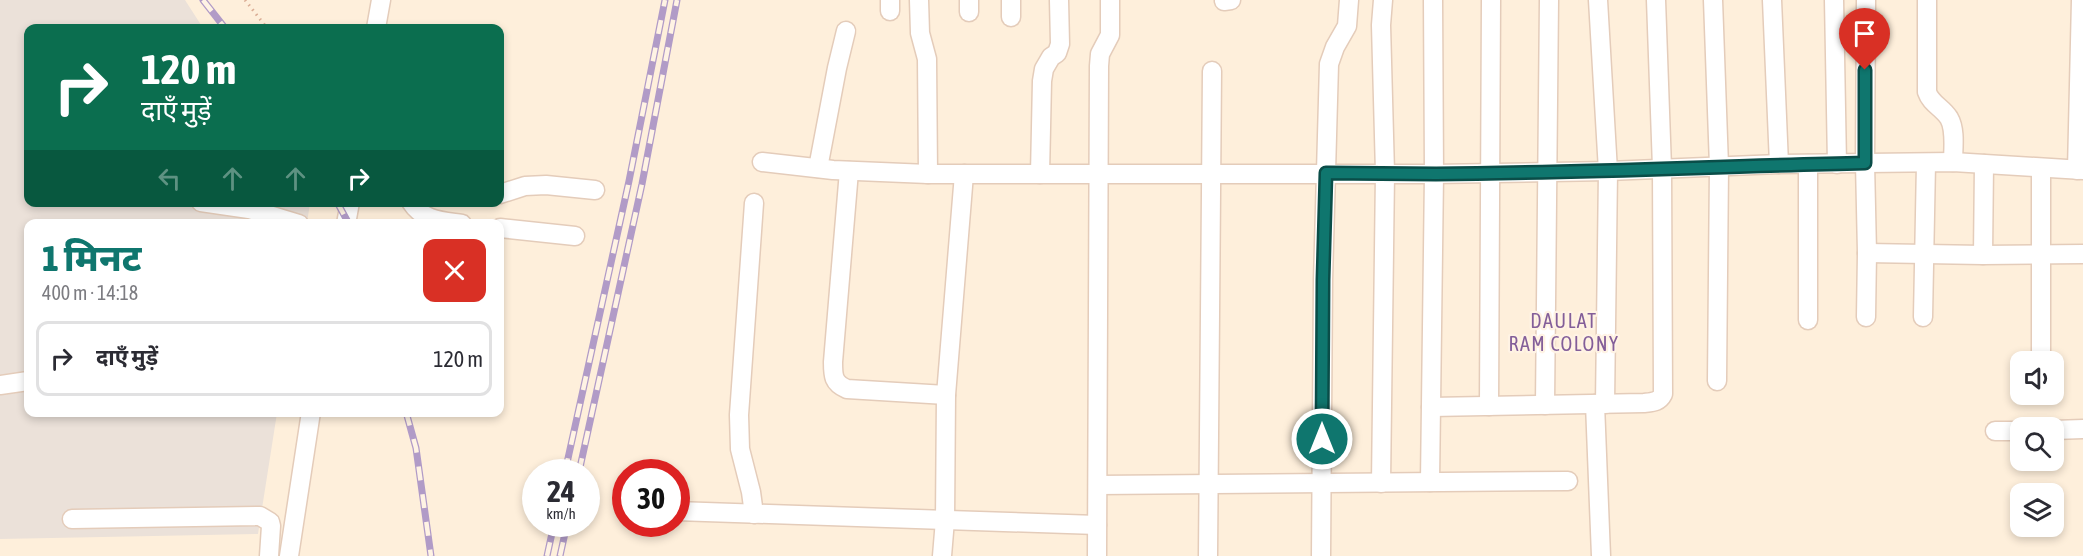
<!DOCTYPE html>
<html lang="hi">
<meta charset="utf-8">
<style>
:root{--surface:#fff;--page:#f7f7f7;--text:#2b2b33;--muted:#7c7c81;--line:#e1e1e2;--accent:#0f766e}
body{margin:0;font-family:"Asap Condensed","Noto Sans Devanagari",sans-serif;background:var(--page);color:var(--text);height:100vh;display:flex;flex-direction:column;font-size:22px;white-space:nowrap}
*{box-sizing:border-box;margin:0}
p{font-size:20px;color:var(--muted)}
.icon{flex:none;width:33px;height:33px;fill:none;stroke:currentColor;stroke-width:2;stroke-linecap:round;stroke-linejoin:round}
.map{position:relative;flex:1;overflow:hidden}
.side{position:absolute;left:24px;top:219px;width:480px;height:198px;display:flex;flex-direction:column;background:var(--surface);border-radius:12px;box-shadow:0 3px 9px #0003}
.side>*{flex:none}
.banner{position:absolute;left:24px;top:24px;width:480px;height:183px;border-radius:12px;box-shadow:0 3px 9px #0003;background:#0b6e4f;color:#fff;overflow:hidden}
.fabs{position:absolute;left:2010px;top:351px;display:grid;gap:12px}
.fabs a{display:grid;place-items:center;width:54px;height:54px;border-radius:12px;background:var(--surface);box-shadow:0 3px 9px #0003;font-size:30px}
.speed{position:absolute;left:522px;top:459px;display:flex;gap:12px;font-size:30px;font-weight:700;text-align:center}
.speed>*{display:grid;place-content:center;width:78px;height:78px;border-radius:50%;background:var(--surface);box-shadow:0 3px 9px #0003;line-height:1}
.speed small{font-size:15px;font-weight:400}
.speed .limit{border:9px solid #d22;background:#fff;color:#111}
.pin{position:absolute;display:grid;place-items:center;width:51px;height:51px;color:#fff;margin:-62px -26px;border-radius:50% 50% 50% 0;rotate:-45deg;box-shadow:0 0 6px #0007}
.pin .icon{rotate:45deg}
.me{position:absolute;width:66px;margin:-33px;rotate:0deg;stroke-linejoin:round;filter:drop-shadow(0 0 4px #0008)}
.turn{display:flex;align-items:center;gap:21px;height:126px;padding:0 18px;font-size:27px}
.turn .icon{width:78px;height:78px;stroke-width:2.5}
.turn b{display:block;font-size:42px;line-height:51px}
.lanes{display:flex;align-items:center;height:57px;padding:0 18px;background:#0003;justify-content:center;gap:30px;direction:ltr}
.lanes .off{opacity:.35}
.round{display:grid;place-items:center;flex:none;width:63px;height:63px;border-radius:12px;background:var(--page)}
.summary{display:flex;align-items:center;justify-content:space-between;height:102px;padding:0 18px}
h1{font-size:36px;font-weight:800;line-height:45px;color:var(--accent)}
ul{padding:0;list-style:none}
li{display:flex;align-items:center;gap:18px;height:75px;margin:0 12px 9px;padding:0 6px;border:3px solid var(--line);border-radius:12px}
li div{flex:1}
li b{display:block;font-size:22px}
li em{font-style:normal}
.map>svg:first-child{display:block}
.industrial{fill:#ebe1d9}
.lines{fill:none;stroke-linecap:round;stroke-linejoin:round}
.minor-casing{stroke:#e4ccba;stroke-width:21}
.path{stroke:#daad95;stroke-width:3;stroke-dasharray:1.5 4.5;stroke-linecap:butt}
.minor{stroke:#fff;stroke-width:18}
.rail-casing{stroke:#b19bc7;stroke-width:7}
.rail{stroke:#fff3e4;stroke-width:4.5;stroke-dasharray:14;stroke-linecap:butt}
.route-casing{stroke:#0a4d48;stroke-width:15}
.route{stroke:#0f766e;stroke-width:10}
.labels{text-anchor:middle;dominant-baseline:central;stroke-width:4.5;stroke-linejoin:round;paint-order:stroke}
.neighbourhood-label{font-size:20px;letter-spacing:1.5px;fill:#835e99;stroke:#fff3e4}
</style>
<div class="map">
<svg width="2083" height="556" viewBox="0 0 2083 556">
<rect width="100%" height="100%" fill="#feefdb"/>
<path class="industrial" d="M0,0H185L203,28H28V202L310,203L307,223L28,224V412L277,413L258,534L0,539Z"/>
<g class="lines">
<g class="minor-casing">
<g id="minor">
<path d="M919,0L920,33L927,59L928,174"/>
<path d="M1598,0L1608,171L1605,404"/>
<path d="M1713,0L1719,166L1717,381"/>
<path d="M1772,0L1779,164"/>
<path d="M1834,0L1837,164"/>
<path d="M1927,0V92C1931,104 1942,107 1949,118C1956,130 1953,149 1953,162"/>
<path d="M1224,1L1231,0"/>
<path d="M890,11V0"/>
<path d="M969,12V0"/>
<path d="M1011,17V0"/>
<path d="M376,28L381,0"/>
<path d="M762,162L833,170L928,174H1434L1608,171L1779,164L1953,162L2083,170"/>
<path d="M818,168L837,68L846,31"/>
<path d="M2041,168V353"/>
<path d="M2077,170L2081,0"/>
<path d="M849,171L833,362C833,376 833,383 847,389L946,395"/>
<path d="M1040,174L1042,81L1044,69L1051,57L1057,53L1060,44L1059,0"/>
<path d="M500,194L525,186L546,185L595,190"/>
<path d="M201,202L249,209L299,224"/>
<path d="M411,202C423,221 442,221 462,224"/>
<path d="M346,224L350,202"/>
<path d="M500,228L575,236"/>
<path d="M1867,253L1983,255L2083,254"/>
<path d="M1983,255L1984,164"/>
<path d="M1866,317L1867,253L1865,163L1866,0"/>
<path d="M1923,317L1926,163"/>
<path d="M1808,320V164"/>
<path d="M0,385L28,381"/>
<path d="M1595,404L1601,556"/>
<path d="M1545,405L1549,0"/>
<path d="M1489,406L1491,0"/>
<path d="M1431,407L1644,403C1653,402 1659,402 1663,394L1662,168L1656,0"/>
<path d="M2054,430L2083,429"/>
<path d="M1995,431H2020"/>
<path d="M1430,482L1434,174L1433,0"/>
<path d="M1381,483L1385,173L1381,25L1383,0"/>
<path d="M1098,485L1568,481"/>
<path d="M676,511L1097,525"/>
<path d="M754,514L751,492L740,449L739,415L754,203"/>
<path d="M72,519L260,516L270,522L271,526L269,556"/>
<path d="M289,556L311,412"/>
<path d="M942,556L945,520L946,395L964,174"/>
<path d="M1097,556L1099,66L1100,54L1110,35V0"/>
<path d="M1208,556L1212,71"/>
<path d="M1321,556L1323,280L1329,64L1335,47L1347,26L1349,0"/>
</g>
</g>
<path class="path" d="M245,0L267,28"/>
<use href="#minor" class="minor"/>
<g class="rail-casing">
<g id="rail">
<path d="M203,0L225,28"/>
<path d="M337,202L349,224"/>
<path d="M406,412L416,448L431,556"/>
<path d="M565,472L629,181L665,0"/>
<path d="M579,472L642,184L677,0"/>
<path d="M547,556L554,524"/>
<path d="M560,556L567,524"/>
</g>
</g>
<use href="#rail" class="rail"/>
</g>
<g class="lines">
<g class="route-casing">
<path id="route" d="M1322,439L1323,280L1326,173C1363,173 1399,174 1436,174C1579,173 1722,166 1865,163V70"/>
</g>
<use href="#route" class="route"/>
</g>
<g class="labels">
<g class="neighbourhood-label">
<text x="1564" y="320">DAULAT<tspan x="1564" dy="23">RAM COLONY</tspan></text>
</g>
</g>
</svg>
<div class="fabs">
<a><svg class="icon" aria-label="sound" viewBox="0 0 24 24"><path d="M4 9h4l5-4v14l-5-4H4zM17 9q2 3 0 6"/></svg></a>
<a><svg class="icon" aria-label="search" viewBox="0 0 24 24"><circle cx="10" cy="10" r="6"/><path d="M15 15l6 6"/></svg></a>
<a><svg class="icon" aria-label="layers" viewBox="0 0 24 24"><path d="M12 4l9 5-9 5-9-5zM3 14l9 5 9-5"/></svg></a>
</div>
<div class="speed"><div>24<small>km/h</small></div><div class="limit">30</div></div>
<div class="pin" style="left:1865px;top:70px;background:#d93025"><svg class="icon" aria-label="arrive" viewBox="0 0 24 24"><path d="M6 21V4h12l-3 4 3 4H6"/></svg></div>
<svg class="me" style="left:1322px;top:439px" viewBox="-20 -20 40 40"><circle r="17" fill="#0f766e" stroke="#fff" stroke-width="3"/><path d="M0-11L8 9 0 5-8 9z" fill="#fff"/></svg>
<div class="banner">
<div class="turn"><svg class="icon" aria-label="right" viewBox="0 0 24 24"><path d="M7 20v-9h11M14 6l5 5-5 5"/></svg><div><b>120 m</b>दाएँ मुड़ें</div></div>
<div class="lanes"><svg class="icon off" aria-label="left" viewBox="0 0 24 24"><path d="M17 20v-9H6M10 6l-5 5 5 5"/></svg><svg class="icon off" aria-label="ahead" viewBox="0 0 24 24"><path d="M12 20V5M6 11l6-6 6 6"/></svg><svg class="icon off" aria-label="ahead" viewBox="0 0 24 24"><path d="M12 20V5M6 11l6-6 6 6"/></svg><svg class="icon" aria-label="right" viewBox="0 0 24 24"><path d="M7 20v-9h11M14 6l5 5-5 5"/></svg></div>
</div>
<section class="side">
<div class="summary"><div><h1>1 मिनट</h1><p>400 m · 14:18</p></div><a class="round" style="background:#d93025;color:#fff"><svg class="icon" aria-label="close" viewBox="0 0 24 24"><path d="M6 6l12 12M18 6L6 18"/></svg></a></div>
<ul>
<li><svg class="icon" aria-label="right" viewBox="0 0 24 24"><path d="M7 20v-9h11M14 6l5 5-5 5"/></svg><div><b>दाएँ मुड़ें</b></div><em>120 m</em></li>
</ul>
</section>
</div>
